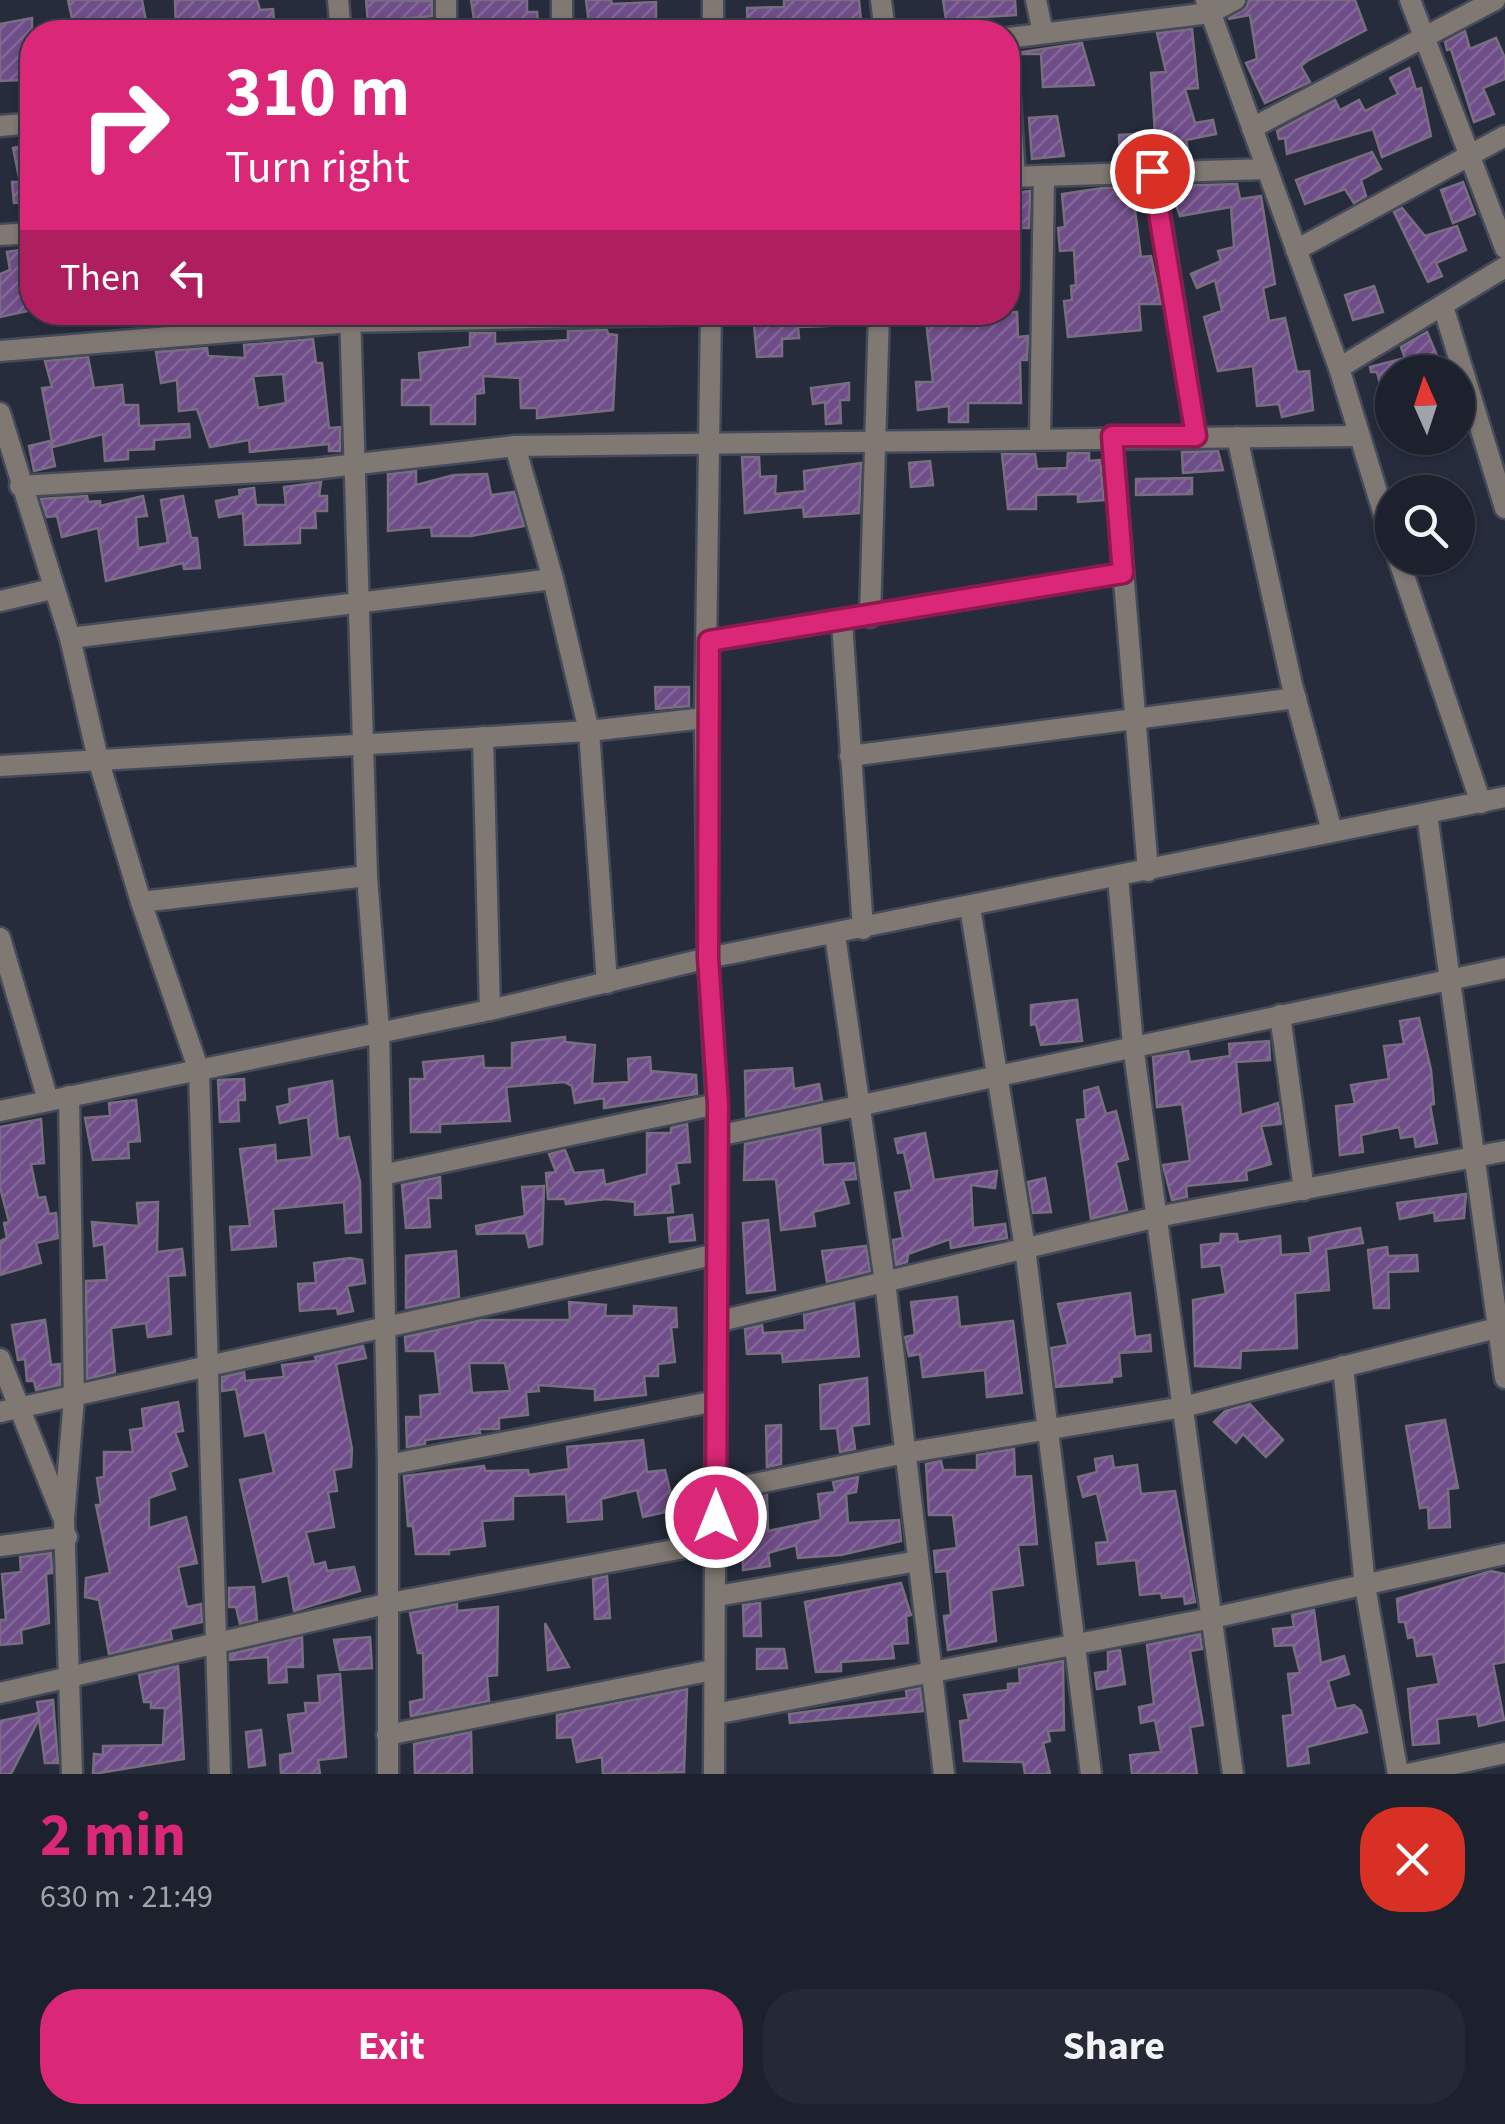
<!DOCTYPE html>
<meta charset="utf-8">
<style>
:root{--surface:#1c212d;--page:#252935;--text:#f1f3f6;--muted:#a0a3aa;--line:#3a3e49;--accent:#db2777}
body{margin:0;font-family:"Source Sans 3",sans-serif;background:var(--page);color:var(--text);height:100vh;display:flex;flex-direction:column;font-size:38px;white-space:nowrap}
*{box-sizing:border-box;margin:0}
p{font-size:32px;color:var(--muted)}
.icon{flex:none;width:55px;height:55px;fill:none;stroke:currentColor;stroke-width:2;stroke-linecap:round;stroke-linejoin:round}
.map{position:relative;height:1774px;overflow:hidden}
.drawer{display:flex;flex-direction:column;background:var(--surface);flex:1}
.drawer>*{flex:none}
.top-card{position:absolute;left:20px;top:20px;width:1000px;height:305px;border-radius:40px;box-shadow:0 2px 8px #0004,0 0 0 2px var(--line);background:#db2777;color:#fff;overflow:hidden}
.needle{width:65px;rotate:357deg}
.controls{position:absolute;left:1375px;top:355px;display:grid;gap:20px}
.controls a{display:grid;place-items:center;width:100px;height:100px;border-radius:50%;background:var(--surface);box-shadow:0 2px 8px #0004,0 0 0 2px var(--line);font-size:50px}
.pin{position:absolute;display:grid;place-items:center;width:85px;height:85px;color:#fff;margin:-42px;border:5px solid #fff;border-radius:50%;box-shadow:0 2px 10px #0007}
.me{position:absolute;width:110px;margin:-55px;rotate:0deg;stroke-linejoin:round;filter:drop-shadow(0 0 8px #0008)}
.turn{display:flex;align-items:center;gap:35px;height:210px;padding:0 40px;font-size:45px}
.turn .icon{width:130px;height:130px;stroke-width:2.5}
.turn b{display:block;font-size:70px;line-height:85px}
.then{display:flex;align-items:center;height:95px;padding:0 40px;background:#0003;gap:20px;font-size:38px}
.round{display:grid;place-items:center;flex:none;width:105px;height:105px;border-radius:40px;background:var(--page)}
.overview{display:flex;align-items:center;justify-content:space-between;height:170px;padding:0 40px}
h1{font-size:60px;font-weight:700;line-height:75px;color:var(--accent)}
.button{display:flex;gap:20px;margin-top:auto;padding:20px 40px}
.button a{flex:1;height:115px;border-radius:40px;background:var(--accent);color:#fff;font-size:40px;font-weight:700;line-height:115px;text-align:center}
.button a+a{background:var(--page);color:var(--text)}
.map>svg:first-child{display:block}
.building{fill:url(#building-hatch);stroke:#786e80;stroke-width:2.5;fill-rule:evenodd}
.lines{fill:none;stroke-linecap:round;stroke-linejoin:round}
.minor-casing{stroke:#444a59;stroke-width:25}
.minor{stroke:#807872;stroke-width:20}
.route-casing{stroke:#8e194d;stroke-width:25}
.route{stroke:#db2777;stroke-width:18}
</style>
<div class="map">
<svg width="1505" height="1774" viewBox="0 0 1505 1774">
<defs>
<pattern id="building-hatch" width="6" height="6" patternUnits="userSpaceOnUse" patternTransform="scale(2.5)"><rect width="6" height="6" fill="#6f4d88"/><path d="M-1 1l2-2M0 6l6-6M5 7l2-2" fill="none" stroke="#836799"/></pattern>
</defs>
<rect width="100%" height="100%" fill="#262c3c"/>
<g class="building">
<path d="M68,0H142L148,32H75Z"/>
<path d="M175,0H257L260,10L273,9L275,32H203V27L176,31Z"/>
<path d="M366,0L432,1V16L400,19V32H377L376,21L368,22Z"/>
<path d="M471,0H527V12H537L539,32H476Z"/>
<path d="M586,0H611L612,4L656,2V23L638,24V32H590Z"/>
<path d="M784,0H859L861,21L811,25L812,32H748L747,8L784,7Z"/>
<path d="M943,0H1015L1016,15L967,18L968,24L947,26Z"/>
<path d="M1249,0H1355L1366,30L1307,61L1301,66L1310,82L1265,103L1246,63L1257,59L1250,15L1228,19L1246,8Z"/>
<path d="M32,18V108L26,109L20,80L0,81V24Z"/>
<path d="M1192,29L1198,88L1185,89L1195,123L1213,120L1216,134L1186,140L1188,150L1120,160L1119,135L1155,133L1151,73L1166,72L1157,33Z"/>
<path d="M1465,31L1470,49L1496,38L1505,58V79L1483,88L1494,114L1474,122L1451,49L1447,50L1445,42Z"/>
<path d="M1082,43L1094,85L1043,87L1041,54H1010Z"/>
<path d="M1409,68L1416,90L1421,88L1431,136L1382,157L1373,129L1287,154L1285,138L1279,139L1277,131L1335,100L1340,110L1359,100L1365,111L1398,94L1390,78Z"/>
<path d="M1057,116L1064,156L1032,159L1029,118Z"/>
<path d="M32,144V208L26,209L24,202L14,203L12,182H20L13,148Z"/>
<path d="M1372,152L1381,169L1361,180L1366,196L1354,203L1345,189L1305,204L1296,180Z"/>
<path d="M1463,182L1475,214L1453,223L1441,190Z"/>
<path d="M1237,184L1240,199L1261,196L1275,284L1263,288L1269,321L1285,318L1297,372L1309,371L1313,410L1282,417L1279,404L1257,406L1253,366L1218,371L1204,317L1222,311L1215,280L1197,288L1191,274L1221,261L1218,251L1234,247L1231,207L1180,216L1169,186Z"/>
<path d="M1132,187L1141,257L1151,256L1161,304H1139L1141,330L1068,337L1064,301L1072,300L1071,286L1076,285L1074,250L1060,251L1058,228L1065,227L1062,194L1103,188L1142,187V188Z"/>
<path d="M1030,191L1029,228H1009L1008,194Z"/>
<path d="M1402,208L1425,236L1457,226L1466,250L1436,263L1442,276L1428,282L1394,212Z"/>
<path d="M25,249L32,310L0,317V274L10,270L7,252Z"/>
<path d="M1374,286L1383,312L1353,320L1345,295Z"/>
<path d="M827,312V326L798,327L799,338L782,339V356L757,357L753,314Z"/>
<path d="M925,312H1017L1018,337L1028,336L1027,360H1020L1021,403H968V422H949V406L918,410L916,382H933Z"/>
<path d="M607,330L608,334L617,335L613,410L537,418V408H521L520,378L483,376L484,393L475,394V424H431V405H402V380H421L419,353L470,347V333H495V344L568,340V331Z"/>
<path d="M1427,332L1444,372H1392V410L1387,411L1377,372H1371L1370,367L1405,358L1401,347Z"/>
<path d="M313,339L316,363H322L329,428L340,427V451H329V444L250,452L249,440L210,447L197,409L179,411L177,380L161,383L156,352L207,348L208,356L245,358L244,345ZM283,374L286,403L258,408L253,376Z"/>
<path d="M88,357L94,388L122,385L124,405H138L139,426L189,424L190,437L154,440V449L128,450V459L105,461L103,434L53,447L42,388L52,387L45,361Z"/>
<path d="M849,383V400H840L841,423L826,424L825,402L813,404L811,388Z"/>
<path d="M50,441L55,466L34,471L29,446Z"/>
<path d="M1218,451L1223,470L1183,473L1182,452Z"/>
<path d="M1068,453H1089V461L1100,460L1104,500L1078,502V494L1036,495V509H1008L1002,454H1035L1037,469L1067,468Z"/>
<path d="M742,457H759L760,477L776,476L775,494L805,491L804,471L861,463L859,513L804,517L803,507L745,513Z"/>
<path d="M930,461L933,485L911,487L909,463Z"/>
<path d="M416,471V485L454,475L487,474L491,495L514,492L524,526L471,536H432L431,527L388,531V474Z"/>
<path d="M1192,478V494L1136,495V479Z"/>
<path d="M321,482L319,496H327V511H315L316,528H300V543L245,545L243,513L219,517L216,501L240,496L239,490L254,488L256,505H286L284,487Z"/>
<path d="M87,496L88,502L100,501V506L143,496L147,516L136,517L138,548L168,543L161,500L183,496L191,538H197L200,568L184,569L183,563L106,581L98,528L62,537L57,516L47,517L41,499Z"/>
<path d="M655,687H689V706L656,709Z"/>
<path d="M1077,1000L1082,1041L1041,1045L1036,1024L1031,1025V1005Z"/>
<path d="M1419,1018L1431,1070L1434,1104L1430,1105L1437,1143L1416,1147L1414,1136L1401,1138L1399,1127L1361,1135L1363,1152L1340,1155L1336,1106L1355,1104L1351,1085L1389,1079L1384,1046L1404,1044L1400,1021Z"/>
<path d="M565,1037V1042L595,1045L592,1084L629,1082L628,1059L650,1057L651,1071L696,1075L697,1094L604,1108V1098L575,1103L572,1086L564,1082L506,1087L510,1121L440,1124V1132H411L410,1079H425L423,1062L483,1056L484,1068H512V1043Z"/>
<path d="M1269,1041L1270,1060L1236,1062L1241,1115L1278,1103L1281,1124L1261,1126L1271,1164L1246,1171L1247,1180L1186,1186L1187,1197L1172,1200L1163,1165L1190,1161L1182,1104L1157,1107L1153,1057L1188,1051L1190,1062L1230,1056L1229,1044Z"/>
<path d="M792,1068L794,1089L819,1084L822,1100L746,1116L745,1071Z"/>
<path d="M244,1079L245,1100H238L239,1121L220,1122L218,1080Z"/>
<path d="M332,1081L338,1139L349,1137L360,1182L361,1232L346,1233L344,1202L273,1209L276,1246L232,1250L230,1227L250,1226L240,1149L275,1145L276,1161L312,1157L308,1117L280,1123L277,1107L290,1104L289,1089Z"/>
<path d="M1098,1087L1106,1114L1116,1111L1128,1159L1116,1162L1127,1210L1091,1219L1077,1120L1086,1119L1084,1091Z"/>
<path d="M136,1100L140,1141L128,1142L129,1158L93,1160L85,1118L110,1116L109,1103Z"/>
<path d="M41,1119L44,1163L31,1164L38,1198L45,1197L49,1214L56,1213L58,1238L36,1243L41,1263L0,1275V1241L7,1238L4,1223L9,1222L0,1187V1127Z"/>
<path d="M687,1124L690,1162L676,1163L679,1183L670,1185L673,1212L635,1215V1202L606,1199L566,1204L565,1199H548L546,1173L556,1172L549,1154L565,1150L574,1173L603,1170L605,1185L647,1174V1133H671V1128Z"/>
<path d="M820,1128L823,1165L854,1163L856,1179L843,1180L849,1203L813,1212L815,1226L781,1230L776,1179L744,1180L745,1144Z"/>
<path d="M925,1133L934,1180L997,1171L995,1188L971,1185L973,1228L1005,1224L1007,1238L951,1248L950,1239L908,1254L907,1262L896,1265L893,1240L903,1238L895,1193L912,1190L904,1152L898,1153L895,1139Z"/>
<path d="M440,1177L441,1198H428L430,1227L406,1228L402,1185Z"/>
<path d="M1045,1178L1051,1212L1033,1213L1028,1182Z"/>
<path d="M544,1186L542,1244L529,1247L526,1233L477,1234L476,1226L525,1216L522,1187Z"/>
<path d="M1466,1194L1464,1218L1435,1221L1434,1212L1400,1219L1397,1203Z"/>
<path d="M158,1202L157,1252L182,1249L185,1275L168,1276L171,1334L148,1337L146,1323L111,1328L115,1372L87,1379L86,1281L107,1280L104,1244L94,1246L92,1222L139,1226L137,1203Z"/>
<path d="M692,1215L695,1240L670,1242L668,1218Z"/>
<path d="M768,1220L775,1290L747,1293L743,1223Z"/>
<path d="M1360,1228L1363,1243L1326,1249L1329,1290L1295,1293L1297,1348L1241,1351L1240,1368L1195,1366L1193,1300L1226,1294L1221,1265L1202,1267L1201,1245L1220,1243L1221,1234H1237L1238,1242L1280,1236L1281,1255L1311,1253L1309,1238Z"/>
<path d="M866,1246L870,1271L827,1282L822,1251Z"/>
<path d="M1387,1247L1388,1256L1417,1255L1418,1271L1388,1272L1389,1308H1374L1368,1250Z"/>
<path d="M456,1251L459,1297L406,1308V1256Z"/>
<path d="M350,1258L362,1260L365,1283L347,1286L353,1311L338,1314L337,1308L300,1311L298,1284L316,1283L314,1263Z"/>
<path d="M1130,1293L1135,1337L1150,1335L1151,1351L1119,1353L1121,1376L1112,1377V1382L1056,1387L1051,1348L1068,1345L1058,1304Z"/>
<path d="M957,1297L960,1327L1013,1321L1022,1393L987,1397L985,1370L923,1377L920,1354L909,1356L905,1337L915,1335L911,1302Z"/>
<path d="M569,1302L606,1305L605,1316H634V1306L676,1308L677,1327H671L675,1362L658,1364V1376H644L646,1395L595,1400V1389L538,1385L539,1391L526,1392L528,1415L499,1418V1429H479L480,1433L425,1440V1444L407,1447L406,1417H421L420,1396L440,1394L435,1351H406L405,1337L482,1320H570ZM469,1363H505L510,1391L472,1393Z"/>
<path d="M854,1303L859,1356L783,1362L782,1353L747,1354L745,1329L762,1325L763,1333L805,1330L804,1315Z"/>
<path d="M45,1320L51,1365L60,1364V1385L36,1390L34,1381H27L25,1359L18,1360L12,1325Z"/>
<path d="M363,1346L366,1358L336,1364L352,1449L351,1467L334,1470L337,1491L328,1492L334,1527L306,1532L314,1565L325,1562L327,1571L354,1567L360,1591L294,1611L288,1575L263,1582L240,1480L274,1473L265,1432L245,1436L236,1389L222,1391V1377L244,1372L245,1381L284,1377L282,1365L316,1361L315,1357Z"/>
<path d="M867,1378L869,1424L852,1426L855,1449L840,1452L837,1428L821,1429L820,1385Z"/>
<path d="M178,1402L183,1431L175,1432L187,1466L170,1472L175,1489L149,1498V1528L186,1517L197,1563L178,1567L187,1607L201,1604L202,1622L170,1629L172,1639L109,1654L99,1600L85,1597L86,1578L110,1573L96,1505H101L97,1478L104,1477V1452H133L130,1430L144,1428L142,1409Z"/>
<path d="M1250,1404L1283,1440L1266,1457L1243,1434L1236,1443L1214,1422L1225,1411Z"/>
<path d="M1445,1420L1458,1488L1448,1489L1450,1527L1429,1528L1428,1507L1420,1508L1406,1426Z"/>
<path d="M781,1425V1464L767,1467L766,1426Z"/>
<path d="M643,1440L647,1472L665,1470L675,1510L643,1517L637,1490L601,1499L602,1519L568,1522L566,1494L513,1496V1519L482,1521L485,1546L449,1550V1554H416L413,1526H408L404,1476L484,1466L485,1471L528,1470L529,1475L569,1469L567,1447Z"/>
<path d="M1014,1449L1015,1477L1031,1476L1037,1544L1018,1545L1023,1585L991,1590L996,1641L948,1650L944,1616L951,1615L947,1571L936,1572L934,1551L957,1548L953,1515H929L926,1464L941,1461L943,1470H977V1455Z"/>
<path d="M1112,1456L1114,1468L1137,1465L1141,1494L1175,1491L1195,1602L1185,1604L1184,1596L1162,1598L1161,1593L1140,1595L1136,1560L1098,1564L1096,1543L1108,1542L1097,1493L1083,1497L1078,1477L1097,1472L1095,1459Z"/>
<path d="M858,1477L856,1492L846,1494L848,1523L899,1520L901,1541L841,1555L798,1558L796,1545L768,1553L770,1566L743,1570L742,1500L767,1495L768,1531L821,1520L818,1494L835,1492L833,1482Z"/>
<path d="M51,1553L52,1573L46,1574L49,1623L21,1630L22,1643L0,1645V1620H6L2,1574L21,1572L20,1557Z"/>
<path d="M1491,1571L1505,1574V1662L1493,1664L1504,1720L1479,1726L1477,1714L1437,1719L1439,1743L1413,1745L1408,1689L1439,1684L1433,1654L1417,1656L1414,1637L1408,1638L1405,1622H1399L1397,1599Z"/>
<path d="M607,1576L610,1618L595,1619L593,1579Z"/>
<path d="M901,1583L911,1615L906,1616L908,1643L892,1644L894,1658L841,1662V1671L816,1672L805,1602Z"/>
<path d="M254,1587L257,1620L240,1624L236,1607H229V1588Z"/>
<path d="M760,1603L761,1636H744L743,1605Z"/>
<path d="M457,1604V1611L498,1607L497,1675L487,1676L489,1701L411,1716L410,1702L424,1699L423,1653H418L410,1613Z"/>
<path d="M1314,1610L1321,1663L1344,1656L1349,1674L1328,1681L1336,1709L1354,1705L1361,1711L1367,1732L1307,1747L1309,1763L1288,1766L1283,1716L1293,1715L1288,1674L1300,1673L1293,1645L1275,1646L1273,1629L1294,1627L1292,1615Z"/>
<path d="M545,1623L569,1667L548,1670Z"/>
<path d="M1200,1634L1202,1649L1190,1651L1203,1725L1190,1727L1197,1774H1132L1130,1755L1161,1752L1155,1720L1141,1723L1139,1707L1154,1704L1147,1645Z"/>
<path d="M302,1637L303,1667H286L287,1682L269,1683L268,1657L230,1660V1654Z"/>
<path d="M370,1637L372,1668L340,1670L334,1640Z"/>
<path d="M757,1649H784L787,1668L757,1669Z"/>
<path d="M1120,1650L1125,1684L1097,1689L1095,1673L1108,1671V1652Z"/>
<path d="M1063,1661L1064,1730L1048,1731L1050,1741L1043,1743L1050,1774H1025L1023,1762L964,1761L960,1721L969,1720L964,1695L1008,1690V1684L1020,1683L1019,1669Z"/>
<path d="M178,1666L184,1759L93,1774L94,1754L103,1755V1746L163,1745L165,1708H151V1702H144L139,1675Z"/>
<path d="M340,1674L346,1757L318,1760L320,1774H281L280,1755L293,1753L288,1715L306,1713L305,1703H320L318,1676Z"/>
<path d="M920,1688L923,1711L790,1723L789,1714L907,1698L906,1691Z"/>
<path d="M687,1689L684,1772L603,1774L602,1757L577,1762L572,1737L557,1738V1715Z"/>
<path d="M53,1700L58,1763H45L39,1719L11,1774H0V1721L39,1713L37,1702Z"/>
<path d="M261,1730L265,1765L249,1767L246,1732Z"/>
<path d="M471,1732L472,1774H415L414,1744Z"/>
</g>
<g class="lines">
<g class="minor-casing">
<g id="minor">
<path d="M338,0L341,32"/>
<path d="M713,0V32"/>
<path d="M881,0L885,32"/>
<path d="M1036,0L1043,33"/>
<path d="M1206,0L1339,368L1392,541"/>
<path d="M1410,0L1505,248"/>
<path d="M446,32V0"/>
<path d="M562,32V0"/>
<path d="M1008,38L1210,13L1235,0"/>
<path d="M1008,68L1015,177"/>
<path d="M0,126L32,123"/>
<path d="M1252,128L1495,0"/>
<path d="M1153,171L1196,436"/>
<path d="M1008,177L1267,169"/>
<path d="M0,235L32,233"/>
<path d="M1296,250L1505,136"/>
<path d="M1443,306L1505,508"/>
<path d="M350,312L367,876L379,1031L388,1465V1774"/>
<path d="M711,312L705,718L708,958L717,1104L714,1774"/>
<path d="M0,351L350,322L711,314"/>
<path d="M1339,368L1505,267"/>
<path d="M0,413L70,638L98,759L141,902L199,1071L220,1774"/>
<path d="M1112,436L1148,871"/>
<path d="M1237,437L1292,685L1332,831"/>
<path d="M1040,438L1044,176"/>
<path d="M515,446L553,579L589,731L607,983"/>
<path d="M20,486L314,469L515,446L1357,436"/>
<path d="M1398,558L1481,803"/>
<path d="M0,601L52,589"/>
<path d="M870,617L879,312"/>
<path d="M842,622L863,929"/>
<path d="M70,638L553,579"/>
<path d="M709,641L1123,573"/>
<path d="M483,737L490,1010"/>
<path d="M850,756L1296,698"/>
<path d="M0,766L589,731L705,718"/>
<path d="M1427,814L1505,1378"/>
<path d="M1118,877L1133,1045L1233,1774"/>
<path d="M141,902L367,876"/>
<path d="M970,907L1025,1248L1091,1774"/>
<path d="M835,935L885,1282L944,1774"/>
<path d="M0,938L48,1100"/>
<path d="M1280,1015L1304,1190"/>
<path d="M69,1096L74,1398L64,1519L72,1774"/>
<path d="M0,1111L490,1010L708,958L1505,797"/>
<path d="M717,1136L1505,968"/>
<path d="M382,1175L717,1104"/>
<path d="M716,1322L1157,1217L1505,1151"/>
<path d="M0,1359L62,1515"/>
<path d="M1343,1366L1365,1586L1398,1774"/>
<path d="M0,1412L717,1254"/>
<path d="M388,1465L716,1401"/>
<path d="M715,1492L905,1453L1183,1407L1505,1326"/>
<path d="M0,1546L67,1537"/>
<path d="M717,1596L918,1561"/>
<path d="M0,1693L390,1603L716,1542"/>
<path d="M715,1714L1212,1618L1505,1554"/>
<path d="M387,1735L713,1670"/>
<path d="M1408,1774L1505,1753"/>
</g>
</g>
<use href="#minor" class="minor"/>
</g>
<g class="lines">
<g class="route-casing">
<path id="route" d="M716,1517L718,1104L708,958L709,641L1123,573L1112,436H1196L1152,171"/>
</g>
<use href="#route" class="route"/>
</g>
</svg>
<div class="controls">
<a><svg class="needle" viewBox="-14 -14 28 28"><path d="M0-13l5 13h-10z" fill="#e53935"/><path d="M0 13l5-13h-10z" fill="#a0a3aa"/></svg></a>
<a><svg class="icon" aria-label="search" viewBox="0 0 24 24"><circle cx="10" cy="10" r="6"/><path d="M15 15l6 6"/></svg></a>
</div>
<div class="pin" style="left:1152px;top:171px;background:#d93025"><svg class="icon" aria-label="arrive" viewBox="0 0 24 24"><path d="M6 21V4h12l-3 4 3 4H6"/></svg></div>
<svg class="me" style="left:716px;top:1517px" viewBox="-20 -20 40 40"><circle r="17" fill="#db2777" stroke="#fff" stroke-width="3"/><path d="M0-11L8 9 0 5-8 9z" fill="#fff"/></svg>
<div class="top-card">
<div class="turn"><svg class="icon" aria-label="right" viewBox="0 0 24 24"><path d="M7 20v-9h11M14 6l5 5-5 5"/></svg><div><b>310 m</b>Turn right</div></div>
<div class="then">Then<svg class="icon" aria-label="left" viewBox="0 0 24 24"><path d="M17 20v-9H6M10 6l-5 5 5 5"/></svg></div>
</div>
</div>
<section class="drawer">
<div class="overview"><div><h1>2 min</h1><p>630 m · 21:49</p></div><a class="round" style="background:#d93025;color:#fff"><svg class="icon" aria-label="close" viewBox="0 0 24 24"><path d="M6 6l12 12M18 6L6 18"/></svg></a></div>
<div class="button"><a>Exit</a><a>Share</a></div>
</section>
